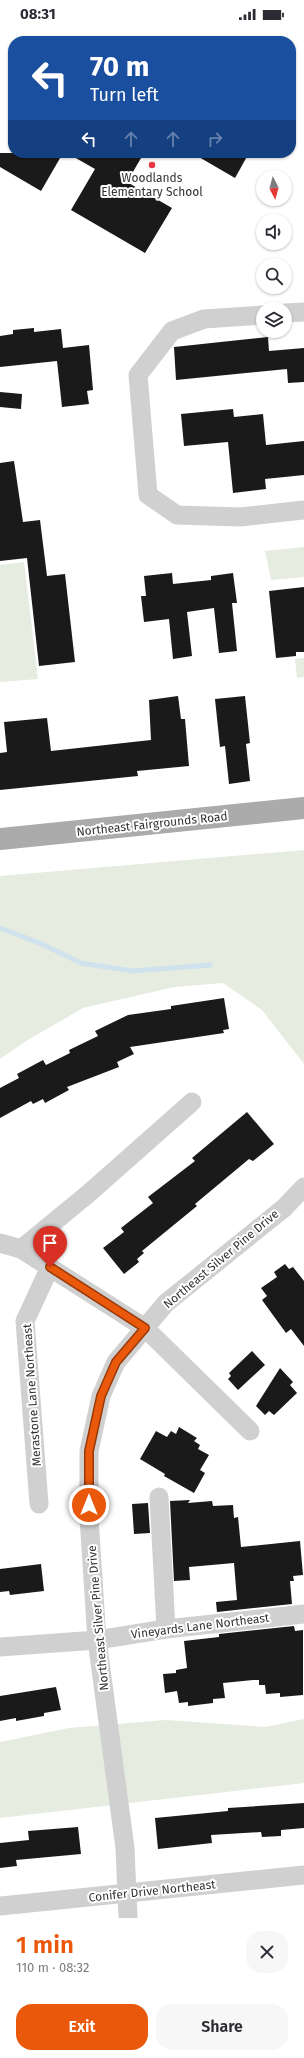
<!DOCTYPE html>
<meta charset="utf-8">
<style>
:root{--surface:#fff;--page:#f7f7f7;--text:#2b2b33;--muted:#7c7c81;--accent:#ea580c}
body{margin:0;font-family:"Fira Sans",sans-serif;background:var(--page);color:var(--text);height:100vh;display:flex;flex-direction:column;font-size:15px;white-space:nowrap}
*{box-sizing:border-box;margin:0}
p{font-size:13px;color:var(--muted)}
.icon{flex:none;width:22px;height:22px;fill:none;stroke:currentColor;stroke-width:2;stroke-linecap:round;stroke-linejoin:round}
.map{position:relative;height:1890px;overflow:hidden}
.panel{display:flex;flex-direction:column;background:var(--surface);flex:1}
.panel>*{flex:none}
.hud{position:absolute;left:8px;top:8px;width:288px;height:122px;border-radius:16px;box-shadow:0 1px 3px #0004;background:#1a4fa0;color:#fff;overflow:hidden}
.needle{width:26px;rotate:174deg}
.tools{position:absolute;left:256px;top:142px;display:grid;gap:8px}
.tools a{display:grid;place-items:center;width:36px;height:36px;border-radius:50%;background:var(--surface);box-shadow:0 1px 3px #0004;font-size:20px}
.pin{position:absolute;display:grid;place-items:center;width:34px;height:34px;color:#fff;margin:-41px -17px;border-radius:50% 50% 50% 0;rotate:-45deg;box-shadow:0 0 4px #0007}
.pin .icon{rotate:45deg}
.me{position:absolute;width:44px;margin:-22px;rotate:0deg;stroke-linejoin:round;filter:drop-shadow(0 0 3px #0008)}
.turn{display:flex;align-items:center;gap:14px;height:84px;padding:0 16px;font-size:18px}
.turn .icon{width:52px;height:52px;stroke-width:2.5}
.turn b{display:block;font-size:28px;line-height:34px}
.lanes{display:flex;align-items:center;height:38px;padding:0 16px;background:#0003;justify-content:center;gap:20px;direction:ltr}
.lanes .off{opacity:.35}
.round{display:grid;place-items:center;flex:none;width:42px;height:42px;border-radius:16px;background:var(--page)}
.headline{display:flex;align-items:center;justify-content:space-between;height:68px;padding:0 16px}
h1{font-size:24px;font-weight:600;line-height:30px;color:var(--accent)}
.action{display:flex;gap:8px;margin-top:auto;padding:8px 16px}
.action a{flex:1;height:46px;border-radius:16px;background:var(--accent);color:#fff;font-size:16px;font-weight:600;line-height:46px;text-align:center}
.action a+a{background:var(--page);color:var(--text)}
.status{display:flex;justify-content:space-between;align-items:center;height:28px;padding:0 20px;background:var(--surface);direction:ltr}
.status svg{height:11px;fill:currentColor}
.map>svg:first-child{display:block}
.green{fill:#e6ecdf}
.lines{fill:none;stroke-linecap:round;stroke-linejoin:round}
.stream{stroke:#cfe2ee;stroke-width:5}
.building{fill:#1a1a1a}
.minor{stroke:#d0d0d0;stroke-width:19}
.major{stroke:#ababab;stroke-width:22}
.route-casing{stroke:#983908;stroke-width:10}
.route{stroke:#ea580c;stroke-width:7}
.poi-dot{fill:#e63946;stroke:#fff;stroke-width:1.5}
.labels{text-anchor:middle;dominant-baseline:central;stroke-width:4;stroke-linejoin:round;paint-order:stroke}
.poi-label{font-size:12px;fill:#333;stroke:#fff}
.street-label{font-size:12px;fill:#333;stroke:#fff}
</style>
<div class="status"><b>08:31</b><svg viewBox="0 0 49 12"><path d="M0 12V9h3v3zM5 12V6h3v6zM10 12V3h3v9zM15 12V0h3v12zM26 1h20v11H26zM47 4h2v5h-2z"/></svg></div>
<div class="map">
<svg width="304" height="1890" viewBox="0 0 304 1890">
<rect width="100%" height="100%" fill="#fff"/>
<g class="green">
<path d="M304,519V549L271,552L265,523Z"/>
<path d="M24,534L38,651L0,654V537Z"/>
<path d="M304,630V649L297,650L295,631Z"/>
<path d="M304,822V1036L262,982L223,955L174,959L83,980L26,1013L0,1031V848Z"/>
<path d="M304,1691V1755L0,1790V1714L69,1700L166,1692L265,1699Z"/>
</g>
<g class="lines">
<path class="stream" d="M0,900L42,916L81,935L133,943L210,937"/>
</g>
<g class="building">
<path d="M0,125H63L41,163L0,139Z"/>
<path d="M67,125H144L127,154L172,180L145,225L71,182L95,141Z"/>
<path d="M192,125H249L235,150Z"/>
<path d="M34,300V304L61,301L63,320L89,317L93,362L87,363L89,376L62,379L57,333L0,339V308L13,306V302Z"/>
<path d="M268,309L269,323L304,320V354L288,355L287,341L176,352L174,319Z"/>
<path d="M0,364L22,366L21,381L0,379Z"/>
<path d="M233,381L234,389L263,386L266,417L304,413V447L265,451L266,461L233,465L228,414L184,418L181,386Z"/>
<path d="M14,433L23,494L40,492L47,548L65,546L75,634L39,638L27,530L0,533V435Z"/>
<path d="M172,545L173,556L211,552V548L233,545L237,575H232L237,623L219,625L214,580L187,584L192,628L173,631L169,591L144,594L141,568H146L144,548Z"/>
<path d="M304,559V624H296V628L276,630L269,563Z"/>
<path d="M178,668L181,691H185L189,738L137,743L138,748L0,762V725L7,724L4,694L47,690L51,723L151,712L149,672Z"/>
<path d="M245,668L250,715L246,716L250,753L229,756L225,718L220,719L215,671Z"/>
<path d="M224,970L229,1001L223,1002L224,1005L130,1019L134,1026L117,1034L119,1039L67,1059L69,1062L45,1075L43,1071L33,1076L31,1073L0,1090V1060L19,1050L17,1046L43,1032L46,1037L70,1025L69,1022L98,1008L95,1003L128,987L171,981V978Z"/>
<path d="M247,1084L274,1116L253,1133L249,1131L195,1176L197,1178L142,1223L144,1225L137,1231L139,1234L124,1246L103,1220L124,1204L121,1200L153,1175L148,1169L195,1133L192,1130Z"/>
<path d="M285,1236L289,1241L293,1239L304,1253V1318L291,1301L286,1305L262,1272L267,1268L261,1260L277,1249L274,1244Z"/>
<path d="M252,1323L265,1337L238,1362L228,1351L231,1348L229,1345Z"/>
<path d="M280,1340L293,1354L290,1357L297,1365L274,1387L269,1383L265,1387L256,1378Z"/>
<path d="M179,1399L197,1410L194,1413L200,1417L198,1421L209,1427L200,1442L205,1445L194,1465L164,1448L165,1446L140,1431L156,1403L167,1409L171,1403L176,1406Z"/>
<path d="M190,1472L188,1475L212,1473L213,1478L233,1477L234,1490L238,1489L241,1519L300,1513L303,1547L293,1548L294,1553H290L292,1576L217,1584L216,1574L237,1572L234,1535L189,1539L190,1552L174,1553L170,1473Z"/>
<path d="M148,1475L150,1505L134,1506L132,1476Z"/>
<path d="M41,1536L44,1563L10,1567L9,1563L0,1564V1541Z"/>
<path d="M294,1598L295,1603L303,1602V1667L280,1669V1665L266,1666L265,1657H259V1652H253L223,1655L225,1670L213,1671V1675L188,1678V1674L179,1675L177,1663L165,1665L163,1646L176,1645V1642L187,1640L184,1613L219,1609V1606Z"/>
<path d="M56,1659L61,1682L44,1685V1688L16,1693V1690L0,1693V1668Z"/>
<path d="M304,1775V1800L281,1802V1808L262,1809L261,1804L211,1807L212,1815L158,1821L155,1790L228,1783V1780Z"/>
<path d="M78,1799L81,1826L16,1832L17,1838L0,1840V1815L29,1812L28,1803Z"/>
</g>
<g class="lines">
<g class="minor">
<path d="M285,285L304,284"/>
<path d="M263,287L204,291L172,303L138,347L148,467L177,487L240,489L304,482"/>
<path d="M0,1215L21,1221L145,1300L250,1403"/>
<path d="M21,1221L88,1166L192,1074"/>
<path d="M159,1469L166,1601"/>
<path d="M39,1476L25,1293L50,1239"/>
<path d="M0,1619L97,1612L166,1601L304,1586"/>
<path d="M0,1878L304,1847"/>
<path d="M128,1890L125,1820L97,1612L89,1490V1423L101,1368L116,1334L166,1275L284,1180L304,1159"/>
</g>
<path class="major" d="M0,811L304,780"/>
</g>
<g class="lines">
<g class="route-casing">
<path id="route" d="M50,1239L145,1300L116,1334L101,1368L89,1423V1477"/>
</g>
<use href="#route" class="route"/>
</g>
<circle class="poi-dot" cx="152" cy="137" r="4"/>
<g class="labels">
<g class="poi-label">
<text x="152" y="150">Woodlands<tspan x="152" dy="14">Elementary School</tspan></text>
</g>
<g class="street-label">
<text transform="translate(152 796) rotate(-6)">Northeast Fairgrounds Road</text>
<text transform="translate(221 1231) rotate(-40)">Northeast Silver Pine Drive</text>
<text transform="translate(32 1367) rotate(-94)">Merastone Lane Northeast</text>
<text transform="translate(98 1590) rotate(-95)">Northeast Silver Pine Drive</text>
<text transform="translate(200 1598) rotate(-7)">Vineyards Lane Northeast</text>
<text transform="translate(152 1863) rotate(-6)">Conifer Drive Northeast</text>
</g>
</g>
</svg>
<div class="tools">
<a><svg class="needle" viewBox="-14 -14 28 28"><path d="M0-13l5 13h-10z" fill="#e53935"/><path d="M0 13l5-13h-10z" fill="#7c7c81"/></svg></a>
<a><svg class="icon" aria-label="sound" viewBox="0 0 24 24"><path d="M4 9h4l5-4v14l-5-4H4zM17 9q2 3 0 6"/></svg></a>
<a><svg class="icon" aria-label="search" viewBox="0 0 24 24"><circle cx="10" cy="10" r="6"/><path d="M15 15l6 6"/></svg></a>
<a><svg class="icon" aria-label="layers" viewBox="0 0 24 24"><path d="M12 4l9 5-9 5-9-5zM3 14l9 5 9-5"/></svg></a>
</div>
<div class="pin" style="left:50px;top:1239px;background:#d93025"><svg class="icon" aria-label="arrive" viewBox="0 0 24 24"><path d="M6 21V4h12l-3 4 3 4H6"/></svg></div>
<svg class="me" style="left:89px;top:1477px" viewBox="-20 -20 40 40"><circle r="17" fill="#ea580c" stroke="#fff" stroke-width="3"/><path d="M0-11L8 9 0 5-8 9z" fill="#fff"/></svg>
<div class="hud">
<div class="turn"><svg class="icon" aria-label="left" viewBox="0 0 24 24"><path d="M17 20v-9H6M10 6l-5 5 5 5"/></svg><div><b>70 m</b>Turn left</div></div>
<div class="lanes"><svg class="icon" aria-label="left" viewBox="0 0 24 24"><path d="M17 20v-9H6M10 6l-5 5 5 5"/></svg><svg class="icon off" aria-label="ahead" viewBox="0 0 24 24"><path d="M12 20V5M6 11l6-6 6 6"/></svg><svg class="icon off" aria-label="ahead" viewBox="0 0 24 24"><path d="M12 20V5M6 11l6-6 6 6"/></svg><svg class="icon off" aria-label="right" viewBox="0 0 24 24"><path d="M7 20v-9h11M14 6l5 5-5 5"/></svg></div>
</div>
</div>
<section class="panel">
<div class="headline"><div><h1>1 min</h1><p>110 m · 08:32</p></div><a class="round"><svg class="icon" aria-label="close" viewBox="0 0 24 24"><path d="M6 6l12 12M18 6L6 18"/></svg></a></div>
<div class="action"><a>Exit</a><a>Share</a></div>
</section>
